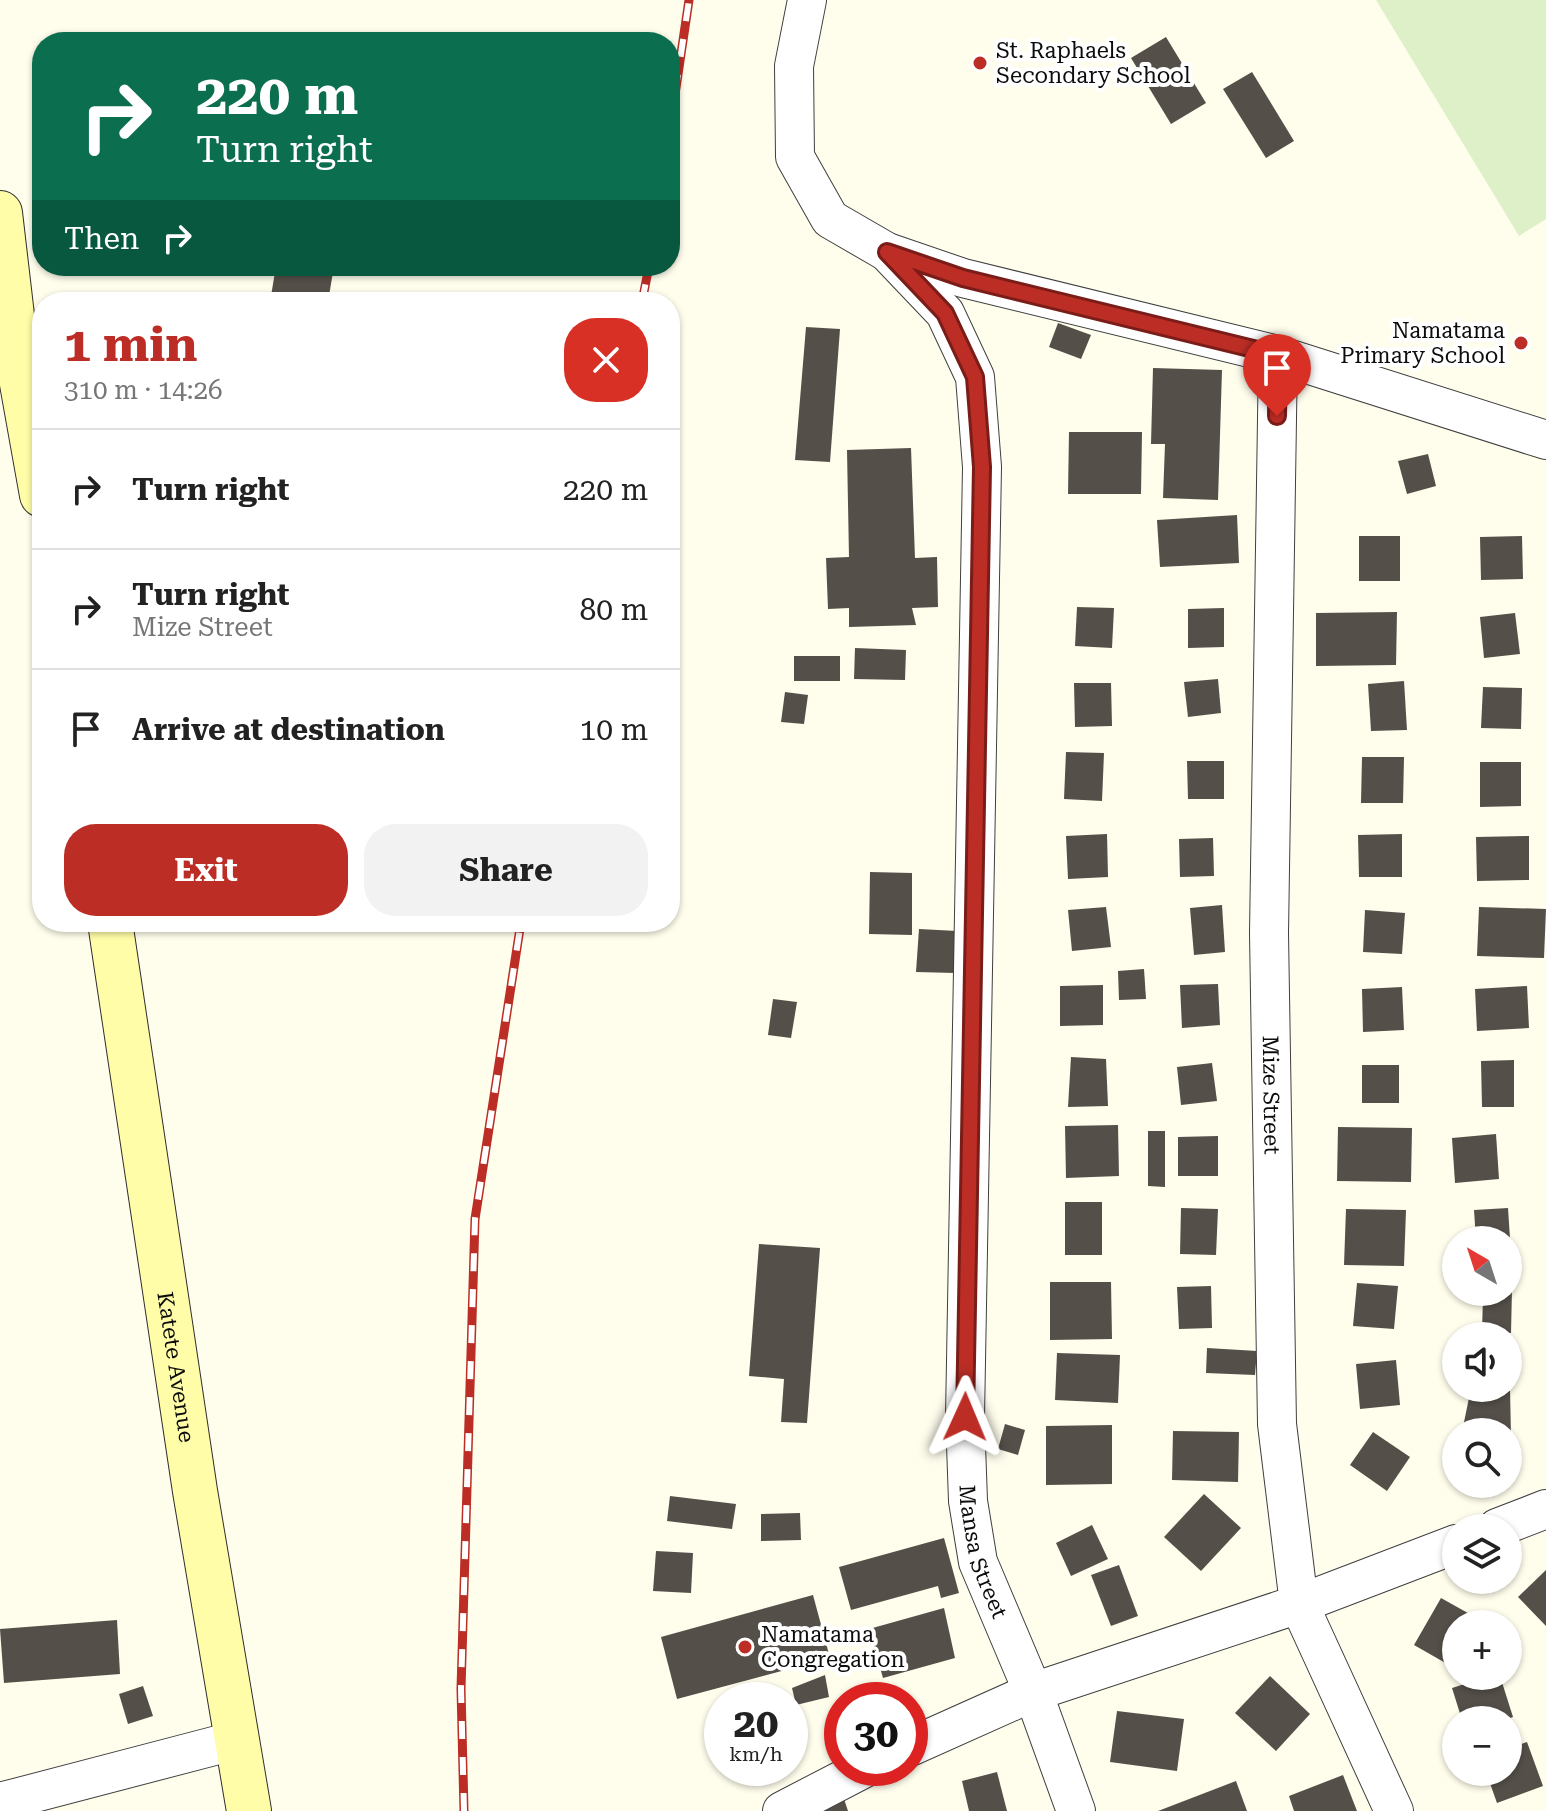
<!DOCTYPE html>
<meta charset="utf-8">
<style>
:root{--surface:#fff;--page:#f2f2f2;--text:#222;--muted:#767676;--line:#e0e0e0;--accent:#bb2d25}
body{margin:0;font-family:"Roboto Serif",serif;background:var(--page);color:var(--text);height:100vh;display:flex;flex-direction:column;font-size:30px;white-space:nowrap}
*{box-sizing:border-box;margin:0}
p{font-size:26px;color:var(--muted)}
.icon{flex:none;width:44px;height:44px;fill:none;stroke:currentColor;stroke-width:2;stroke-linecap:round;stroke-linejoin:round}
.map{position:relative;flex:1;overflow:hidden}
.drawer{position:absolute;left:32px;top:292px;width:648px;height:640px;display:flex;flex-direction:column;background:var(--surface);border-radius:32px;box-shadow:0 2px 6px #0004}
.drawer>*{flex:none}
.guide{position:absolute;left:32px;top:32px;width:648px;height:244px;border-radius:32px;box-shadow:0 2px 6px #0004;background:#0b6e4f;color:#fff;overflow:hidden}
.needle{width:52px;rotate:321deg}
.fabs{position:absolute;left:1442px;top:1226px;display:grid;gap:16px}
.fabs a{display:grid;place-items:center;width:80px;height:80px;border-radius:50%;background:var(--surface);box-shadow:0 2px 6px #0004;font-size:40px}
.speed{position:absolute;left:704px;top:1682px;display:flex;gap:16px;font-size:40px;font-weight:700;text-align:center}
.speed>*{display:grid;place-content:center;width:104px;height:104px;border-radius:50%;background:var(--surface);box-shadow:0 2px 6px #0004;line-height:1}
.speed small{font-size:20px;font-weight:400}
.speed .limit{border:12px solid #d22;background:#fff;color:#111}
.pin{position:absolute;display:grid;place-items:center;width:68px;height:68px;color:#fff;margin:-82px -34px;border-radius:50% 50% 50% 0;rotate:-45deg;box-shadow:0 0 8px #0007}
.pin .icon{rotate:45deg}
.me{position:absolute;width:88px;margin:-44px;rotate:1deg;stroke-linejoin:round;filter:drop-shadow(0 0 6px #0008)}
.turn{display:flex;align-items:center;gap:28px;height:168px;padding:0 32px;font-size:36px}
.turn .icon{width:104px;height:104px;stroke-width:2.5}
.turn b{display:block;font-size:56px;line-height:68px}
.then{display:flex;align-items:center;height:76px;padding:0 32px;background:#0003;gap:16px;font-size:30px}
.round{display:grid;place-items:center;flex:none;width:84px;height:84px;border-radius:32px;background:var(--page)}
.overview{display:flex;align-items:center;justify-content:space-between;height:136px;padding:0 32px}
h1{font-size:48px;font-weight:700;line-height:60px;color:var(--accent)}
.button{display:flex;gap:16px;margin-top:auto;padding:16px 32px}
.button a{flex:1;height:92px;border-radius:32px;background:var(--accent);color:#fff;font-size:32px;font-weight:700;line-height:92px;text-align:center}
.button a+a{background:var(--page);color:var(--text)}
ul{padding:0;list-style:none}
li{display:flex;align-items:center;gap:24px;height:120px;padding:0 32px;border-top:2px solid var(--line)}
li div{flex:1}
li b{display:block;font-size:30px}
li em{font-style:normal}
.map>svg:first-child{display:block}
.pitch{fill:#def0c8}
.building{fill:#554f49}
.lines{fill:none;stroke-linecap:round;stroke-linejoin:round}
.street-casing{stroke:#3f3f3f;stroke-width:40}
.secondary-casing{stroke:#2e2e2e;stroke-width:46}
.street{stroke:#fff;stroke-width:38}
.secondary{stroke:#fffda7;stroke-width:44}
.rail-casing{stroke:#bb2d25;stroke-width:9}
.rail{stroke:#fff;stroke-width:6;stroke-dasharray:18;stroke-linecap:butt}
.route-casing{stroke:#7a1d18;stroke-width:20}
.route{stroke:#bb2d25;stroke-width:14}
.poi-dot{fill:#bb2d25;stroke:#fff;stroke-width:3}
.labels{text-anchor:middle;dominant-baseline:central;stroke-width:8;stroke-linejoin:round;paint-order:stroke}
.poi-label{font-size:22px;fill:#0c0c0c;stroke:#fff;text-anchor:start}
.street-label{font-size:22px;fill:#0c0c0c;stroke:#fff}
</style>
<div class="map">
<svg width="1546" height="1811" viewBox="0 0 1546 1811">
<rect width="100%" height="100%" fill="#fffdec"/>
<path class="pitch" d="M1376,0H1546V219L1519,236Z"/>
<g class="building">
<path d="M1166,37L1206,103L1171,124L1131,58Z"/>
<path d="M1252,72L1294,141L1266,158L1223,89Z"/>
<path d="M276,266H334L328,302H270Z"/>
<path d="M1058,323L1091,335L1081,359L1049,347Z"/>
<path d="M806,327L840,329L830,462L795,460Z"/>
<path d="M1153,368L1222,370L1218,500L1163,498L1165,444H1151Z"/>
<path d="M1069,432H1142L1141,494H1068Z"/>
<path d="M911,448L915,558L937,557L938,607L912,608L916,625L849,627V608L828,609L826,558L849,557L847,450Z"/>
<path d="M1428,454L1436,486L1407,494L1398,461Z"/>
<path d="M1237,515L1239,563L1160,567L1157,520Z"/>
<rect x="1359" y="536" width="41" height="45"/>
<path d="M1522,536L1523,579L1481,580L1480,537Z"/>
<path d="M1077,607L1114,608L1112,648L1075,646Z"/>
<path d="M1224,608V647L1188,648V609Z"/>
<path d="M1397,612L1396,665L1316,666V613Z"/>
<path d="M1515,613L1520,654L1484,658L1480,617Z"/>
<path d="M855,648L906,650L905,680L854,679Z"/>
<rect x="794" y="656" width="46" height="25"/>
<path d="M1218,679L1221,713L1188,717L1184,682Z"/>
<path d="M1404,681L1407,730L1371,731L1368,684Z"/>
<path d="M1074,683H1111L1112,726L1075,727Z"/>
<path d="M1483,687L1522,688L1521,729L1481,728Z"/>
<path d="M785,692L808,695L804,724L781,722Z"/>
<path d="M1066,752L1104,753L1102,801L1064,799Z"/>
<path d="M1362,757H1404L1403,803H1361Z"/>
<path d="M1187,761H1224V799H1188Z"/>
<path d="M1480,762H1521V806L1480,807Z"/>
<path d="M1107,834L1108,877L1068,879L1066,836Z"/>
<path d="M1402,834V877H1359L1358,835Z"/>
<path d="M1529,836V880L1477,881L1476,837Z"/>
<path d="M1213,838L1214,876L1180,877L1179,839Z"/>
<path d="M870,872L912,873V935L869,934Z"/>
<path d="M1222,905L1225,952L1194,955L1190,908Z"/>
<path d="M1106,907L1111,947L1072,951L1068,910Z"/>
<path d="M1479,907L1546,909L1544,958L1477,956Z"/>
<path d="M1365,910L1405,913L1402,954L1363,952Z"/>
<path d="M919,929L957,931L955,973L916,972Z"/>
<path d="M1144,969L1146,999L1119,1000L1118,971Z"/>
<path d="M1218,984L1220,1025L1182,1028L1180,985Z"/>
<path d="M1103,985V1025L1060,1026V986Z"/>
<path d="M1527,986L1529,1028L1477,1031L1475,989Z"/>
<path d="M1402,987L1404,1030L1363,1032L1362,989Z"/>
<path d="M773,999L797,1002L791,1038L768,1035Z"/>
<path d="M1071,1057L1106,1059L1108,1106L1068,1107Z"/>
<path d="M1514,1060V1107H1482L1481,1061Z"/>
<path d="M1212,1063L1217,1101L1181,1105L1177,1067Z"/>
<rect x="1362" y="1065" width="37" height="38"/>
<path d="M1118,1125L1119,1176L1066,1178L1065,1126Z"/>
<path d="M1338,1127L1412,1128L1411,1182L1337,1181Z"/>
<path d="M1148,1131H1165V1187L1148,1186Z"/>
<path d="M1496,1134L1499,1179L1455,1183L1452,1138Z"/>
<path d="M1218,1136V1176H1178V1137Z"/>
<rect x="1065" y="1202" width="37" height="53"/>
<path d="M1181,1208L1218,1209L1216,1255L1180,1254Z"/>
<path d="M1508,1208L1511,1254H1508V1240H1476L1474,1210Z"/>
<path d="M1346,1209L1406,1210L1404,1266L1344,1265Z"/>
<path d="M759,1244L820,1248L807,1423L781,1422L784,1379L749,1376Z"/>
<path d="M1050,1282H1111L1112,1339L1050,1340Z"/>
<path d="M1357,1283L1398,1286L1394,1329L1353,1326Z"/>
<path d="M1211,1286L1212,1328L1179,1329L1177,1287Z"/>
<path d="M1512,1289L1511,1333L1482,1332L1483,1295L1508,1292Z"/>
<path d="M1207,1348L1257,1351L1255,1375L1206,1373Z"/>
<path d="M1057,1353L1120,1355L1118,1403L1055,1400Z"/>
<path d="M1396,1360L1400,1405L1360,1409L1356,1364Z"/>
<path d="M1471,1388H1510L1511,1437H1508V1432H1462Z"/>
<path d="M1005,1424L1025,1430L1018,1455L998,1449Z"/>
<path d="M1112,1425V1484L1046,1485V1426Z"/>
<path d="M1173,1431L1239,1432L1238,1482L1172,1480Z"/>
<path d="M1373,1432L1410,1457L1387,1491L1350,1465Z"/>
<path d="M1204,1494L1241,1528L1201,1571L1164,1537Z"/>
<path d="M670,1496L736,1504L732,1529L667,1521Z"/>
<path d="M800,1513L801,1540L761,1541V1514Z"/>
<path d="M1092,1525L1108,1559L1071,1576L1056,1543Z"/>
<path d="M944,1538L959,1593L941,1598L938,1586L851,1610L839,1567Z"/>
<path d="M656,1551L693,1553L691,1593L653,1591Z"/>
<path d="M1119,1565L1138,1616L1111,1626L1091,1575Z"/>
<path d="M1546,1570V1626L1518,1597Z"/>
<path d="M813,1595L830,1658L677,1699L661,1637Z"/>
<path d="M1441,1598L1484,1622L1483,1624H1456V1669L1414,1645Z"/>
<path d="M944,1608L955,1658L883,1678L869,1629Z"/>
<path d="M117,1620L120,1674L4,1683L0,1629Z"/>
<path d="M825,1675L829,1697L796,1705L792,1688Z"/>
<path d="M1270,1676L1310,1714L1276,1751L1235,1713Z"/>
<path d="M1490,1676H1500L1513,1717L1505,1720H1462L1452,1688Z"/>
<path d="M143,1686L153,1716L128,1724L119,1694Z"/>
<path d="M1117,1711L1184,1719L1177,1771L1110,1762Z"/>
<path d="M1527,1742L1543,1786L1497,1803L1486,1772H1508V1749Z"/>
<path d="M997,1772L1007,1811H969L962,1781Z"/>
<path d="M1343,1775L1357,1811H1294L1289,1796Z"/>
<path d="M1236,1781L1247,1811H1158Z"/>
<path d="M844,1799L848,1811H806Z"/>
</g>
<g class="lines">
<g class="street-casing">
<g id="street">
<path d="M807,0L794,66L795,157L830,219L887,252L963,278L1278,355L1546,440"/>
<path id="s1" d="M887,252L945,313L975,377L982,467L965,1417L968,1501L978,1562L1033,1692L1076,1811"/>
<path id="s2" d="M1278,355L1269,933L1277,1424L1299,1604L1394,1811"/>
<path d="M1497,1528L1546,1509"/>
<path d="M910,1747L1033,1692L1299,1604L1456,1544"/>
<path d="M0,1802L237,1740"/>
<path d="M782,1811L865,1768"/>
</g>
</g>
<g class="secondary-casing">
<g id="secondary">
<path d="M0,213L16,350L42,495"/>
<path id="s3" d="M110,922L195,1491L249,1811"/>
</g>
</g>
<use href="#street" class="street"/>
<use href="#secondary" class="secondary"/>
<g class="rail-casing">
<g id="rail">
<path d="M670,128L689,0"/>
<path d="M642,302L649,266"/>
<path d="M464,1811L461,1689L475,1219L521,922"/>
</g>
</g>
<use href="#rail" class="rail"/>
</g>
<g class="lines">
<g class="route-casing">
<path id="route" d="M965,1417L982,467L975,377L945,313L887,252L963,278L1278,355L1277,416"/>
</g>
<use href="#route" class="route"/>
</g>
<g class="poi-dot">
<circle cx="980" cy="63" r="8"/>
<circle cx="1521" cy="343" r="8"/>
<circle cx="745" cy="1647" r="8"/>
</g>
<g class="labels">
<g class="poi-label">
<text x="996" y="50">St. Raphaels<tspan x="996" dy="25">Secondary School</tspan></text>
<text x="1505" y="330" text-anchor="end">Namatama<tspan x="1505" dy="25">Primary School</tspan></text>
<text x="761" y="1634">Namatama<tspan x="761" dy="25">Congregation</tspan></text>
</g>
<g class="street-label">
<text stroke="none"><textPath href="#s2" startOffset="740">Mize Street</textPath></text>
<text stroke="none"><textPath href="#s3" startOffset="450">Katete Avenue</textPath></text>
<text stroke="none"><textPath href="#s1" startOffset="1332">Mansa Street</textPath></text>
</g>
</g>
</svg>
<div class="fabs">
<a><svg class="needle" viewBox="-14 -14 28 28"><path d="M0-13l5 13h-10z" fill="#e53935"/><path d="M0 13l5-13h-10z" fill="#767676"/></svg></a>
<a><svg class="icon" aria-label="sound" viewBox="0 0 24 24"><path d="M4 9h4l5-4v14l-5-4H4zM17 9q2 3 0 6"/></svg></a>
<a><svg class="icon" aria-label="search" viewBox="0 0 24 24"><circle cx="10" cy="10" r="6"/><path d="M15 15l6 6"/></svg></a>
<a><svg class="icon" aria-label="layers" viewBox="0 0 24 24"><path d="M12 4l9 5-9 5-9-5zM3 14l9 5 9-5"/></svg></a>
<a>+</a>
<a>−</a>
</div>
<div class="speed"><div>20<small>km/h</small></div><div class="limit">30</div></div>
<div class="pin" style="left:1277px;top:416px;background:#d93025"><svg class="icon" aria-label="arrive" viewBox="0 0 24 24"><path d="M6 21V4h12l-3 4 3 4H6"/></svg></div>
<svg class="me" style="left:965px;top:1417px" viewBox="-20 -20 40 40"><path d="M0-17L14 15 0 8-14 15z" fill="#bb2d25" stroke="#fff" stroke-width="4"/></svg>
<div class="guide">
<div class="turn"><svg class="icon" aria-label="right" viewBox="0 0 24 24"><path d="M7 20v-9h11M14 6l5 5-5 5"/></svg><div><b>220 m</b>Turn right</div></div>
<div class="then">Then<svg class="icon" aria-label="right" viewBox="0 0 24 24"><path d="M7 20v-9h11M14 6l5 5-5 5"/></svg></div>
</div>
<section class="drawer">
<div class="overview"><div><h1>1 min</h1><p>310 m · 14:26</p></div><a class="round" style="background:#d93025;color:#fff"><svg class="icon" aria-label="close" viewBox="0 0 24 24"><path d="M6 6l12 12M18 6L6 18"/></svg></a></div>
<ul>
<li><svg class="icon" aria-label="right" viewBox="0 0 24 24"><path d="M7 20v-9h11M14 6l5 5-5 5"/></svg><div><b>Turn right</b></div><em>220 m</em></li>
<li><svg class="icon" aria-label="right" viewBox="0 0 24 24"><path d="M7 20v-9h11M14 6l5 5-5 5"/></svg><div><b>Turn right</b><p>Mize Street</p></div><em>80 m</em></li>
<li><svg class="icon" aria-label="arrive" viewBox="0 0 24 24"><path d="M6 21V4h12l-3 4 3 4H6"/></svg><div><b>Arrive at destination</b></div><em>10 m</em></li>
</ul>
<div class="button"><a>Exit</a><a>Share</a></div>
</section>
</div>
